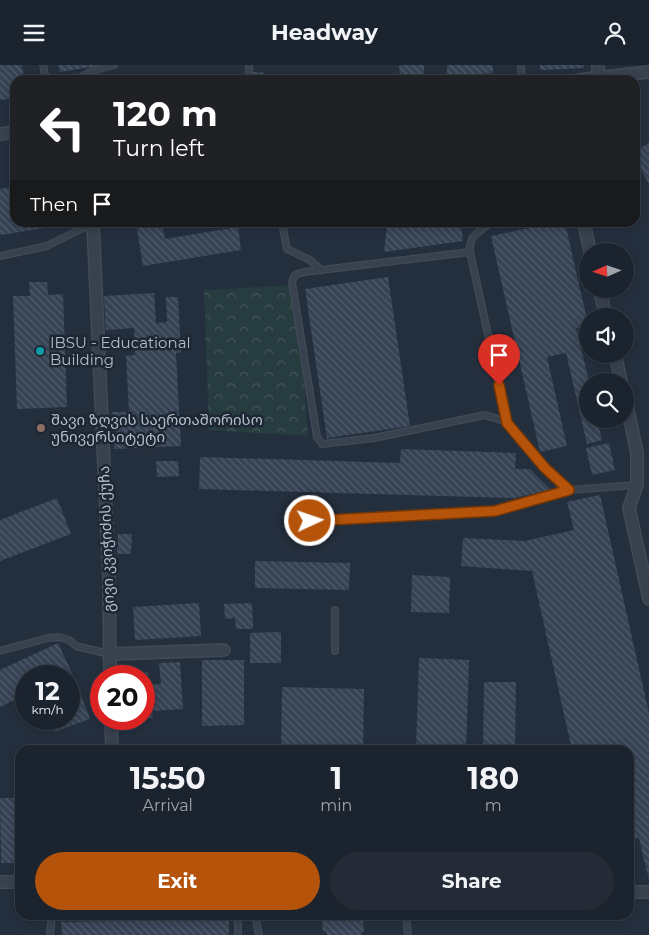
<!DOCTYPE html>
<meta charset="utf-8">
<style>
:root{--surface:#1b232e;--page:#242b36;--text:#f1f3f6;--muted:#a0a4aa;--line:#39404a;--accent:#b45309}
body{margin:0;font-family:Montserrat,"Noto Sans Georgian",sans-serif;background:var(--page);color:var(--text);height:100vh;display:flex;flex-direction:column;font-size:19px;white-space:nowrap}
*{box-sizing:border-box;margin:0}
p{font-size:16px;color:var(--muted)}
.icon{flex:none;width:28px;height:28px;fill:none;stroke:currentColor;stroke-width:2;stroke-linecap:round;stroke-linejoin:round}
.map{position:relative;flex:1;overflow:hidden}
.details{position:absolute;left:15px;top:680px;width:619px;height:175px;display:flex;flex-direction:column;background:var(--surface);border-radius:15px;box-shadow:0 2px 8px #0003,0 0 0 1px var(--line)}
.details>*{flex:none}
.guide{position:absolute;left:10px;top:10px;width:630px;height:152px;border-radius:15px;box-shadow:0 2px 8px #0003,0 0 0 1px var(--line);background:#202124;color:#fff;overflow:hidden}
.needle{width:32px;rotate:267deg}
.fabs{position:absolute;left:579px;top:178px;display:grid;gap:10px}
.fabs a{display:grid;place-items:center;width:55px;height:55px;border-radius:50%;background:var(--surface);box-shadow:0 2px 8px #0003,0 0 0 1px var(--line);font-size:25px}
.speed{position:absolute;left:15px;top:600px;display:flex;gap:10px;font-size:25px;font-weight:700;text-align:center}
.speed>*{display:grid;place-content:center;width:65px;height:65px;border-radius:50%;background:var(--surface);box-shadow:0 2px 8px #0003,0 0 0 1px var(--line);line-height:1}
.speed small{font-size:12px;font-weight:400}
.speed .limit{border:8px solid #d22;background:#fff;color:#111}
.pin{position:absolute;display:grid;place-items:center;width:42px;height:42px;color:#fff;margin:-51px -21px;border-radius:50% 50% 50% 0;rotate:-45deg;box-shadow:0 0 5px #0007}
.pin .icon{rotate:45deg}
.me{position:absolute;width:55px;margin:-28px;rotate:87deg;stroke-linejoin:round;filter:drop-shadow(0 0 4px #0008)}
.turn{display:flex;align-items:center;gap:18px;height:105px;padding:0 20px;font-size:22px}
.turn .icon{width:65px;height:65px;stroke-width:2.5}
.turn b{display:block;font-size:35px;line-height:42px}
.then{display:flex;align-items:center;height:48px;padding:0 20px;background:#0003;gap:10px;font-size:19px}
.eta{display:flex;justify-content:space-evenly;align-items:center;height:85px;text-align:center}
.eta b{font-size:30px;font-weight:700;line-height:35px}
.cta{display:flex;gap:10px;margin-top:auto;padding:10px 20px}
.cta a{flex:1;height:58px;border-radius:30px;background:var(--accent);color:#fff;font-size:20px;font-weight:700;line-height:58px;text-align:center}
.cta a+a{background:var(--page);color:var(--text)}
header{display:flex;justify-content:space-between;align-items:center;height:65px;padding:0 20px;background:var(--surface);font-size:22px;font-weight:700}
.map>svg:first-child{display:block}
.forest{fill:url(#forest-crowns)}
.building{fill:url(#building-back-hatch)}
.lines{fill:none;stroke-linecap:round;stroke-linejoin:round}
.service-casing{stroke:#414a57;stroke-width:8}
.minor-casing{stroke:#414a57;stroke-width:14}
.service{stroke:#38414e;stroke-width:5.5}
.minor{stroke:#38414e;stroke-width:11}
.route-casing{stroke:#753606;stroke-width:12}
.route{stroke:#b45309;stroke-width:9}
.culture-dot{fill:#0f9aa8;stroke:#1d2633;stroke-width:2}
.education-dot{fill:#8d6e63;stroke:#1d2633;stroke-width:2}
.labels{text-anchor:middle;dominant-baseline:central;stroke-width:5;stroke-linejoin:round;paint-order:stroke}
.poi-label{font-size:15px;fill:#b4bcc9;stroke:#1d2633;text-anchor:start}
.street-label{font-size:15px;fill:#b4bcc9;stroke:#1d2633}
</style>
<header><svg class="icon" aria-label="menu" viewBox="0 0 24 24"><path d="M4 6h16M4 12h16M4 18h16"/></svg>Headway<svg class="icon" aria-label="person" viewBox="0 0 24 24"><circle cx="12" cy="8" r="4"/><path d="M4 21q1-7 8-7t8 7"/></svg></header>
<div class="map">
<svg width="649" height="870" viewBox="0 0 649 870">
<defs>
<pattern id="forest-crowns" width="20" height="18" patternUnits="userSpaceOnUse" patternTransform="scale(1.25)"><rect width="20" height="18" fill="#263c3f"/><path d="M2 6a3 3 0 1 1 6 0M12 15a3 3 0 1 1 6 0" fill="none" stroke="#435659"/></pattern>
<pattern id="building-back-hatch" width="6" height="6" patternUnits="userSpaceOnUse" patternTransform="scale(1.25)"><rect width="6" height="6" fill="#364354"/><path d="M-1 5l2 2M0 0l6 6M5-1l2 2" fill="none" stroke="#515c6b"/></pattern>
</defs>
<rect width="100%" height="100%" fill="#242f3e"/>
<path class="forest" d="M297,220L308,371L209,365L204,225Z"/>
<g class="building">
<path d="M0,0H22L24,15H15V33L0,35Z"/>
<path d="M58,0H97V1L60,7Z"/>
<path d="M399,0H424V9L400,11Z"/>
<path d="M447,0H493V8L447,11Z"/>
<path d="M540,0H584V3L540,5Z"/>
<path d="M252,7H263L264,15H253Z"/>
<path d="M649,78V119L635,94V86Z"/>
<path d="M15,121V158H64V160L0,170V124Z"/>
<path d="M136,158H162L165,174L238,162L241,185L143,201Z"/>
<path d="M387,158H461L463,176L384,187Z"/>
<path d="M537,158H565L588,259V260L576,263L589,316L588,354H597L602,375L587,379L566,288L547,292L567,381L540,387L491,171L538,161Z"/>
<path d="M388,212L410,361L327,373L305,224Z"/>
<path d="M29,217H47L48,230L63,229L67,342L17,344L13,231H30Z"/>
<path d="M154,228L156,258L167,257L166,232H178L181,288H176L181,381L114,384L112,347H129L126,291L135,290L134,263L106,265L104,231Z"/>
<path d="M609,378L615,405L592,410L586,383Z"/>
<path d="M401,384L516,388L515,404H530L551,425L514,433L199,424L200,392L400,398Z"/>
<path d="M156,396H178L179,411L157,412Z"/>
<path d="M600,430L649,648V815L639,773L629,775V685H572L532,506L461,501L463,473L525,476L574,465L567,437Z"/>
<path d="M57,433L71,469L0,496V455Z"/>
<path d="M118,469H132L131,489H117Z"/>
<path d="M255,496L350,498L349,525L255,523Z"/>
<path d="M412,510L450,512L449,548L411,547Z"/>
<path d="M199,538L201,571L135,575L133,542Z"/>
<path d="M252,538L253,564H236L235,553L225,554L224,539Z"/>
<path d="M281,567V598H250V568Z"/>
<path d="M58,578L72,608L65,611H26V629L0,642V605Z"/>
<path d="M419,593L469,595L466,685H416Z"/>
<path d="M202,595H244V660L202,661Z"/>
<path d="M180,597L183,644L152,646L153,653H144V611H135L134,608L148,607L149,620L161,619L159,598Z"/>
<path d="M484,617H516L515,685H483Z"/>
<path d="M282,622L364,624L363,685H281Z"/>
<path d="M81,630L90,654L54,667L50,654H69V634Z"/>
<path d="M194,682V685H125V683Z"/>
<path d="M0,733H14V749H20V798H1Z"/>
<path d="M326,850H359V855H363L364,867H362V870H327L326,866H323L322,856H327Z"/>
<path d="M229,854V870H62L61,857Z"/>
</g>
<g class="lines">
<g class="service-casing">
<g id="service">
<path d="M43,0L46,15"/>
<path d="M249,0V15"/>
<path d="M521,0L522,15"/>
<path d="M76,15L92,6L114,0"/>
<path d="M282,158L287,184L310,195L321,205"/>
<path d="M488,160C476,169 469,171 470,187L507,357"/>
<path d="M470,187L304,207L295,210L292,217L317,372L322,379L374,373L485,350L507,357L545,403L569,425"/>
<path d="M0,191L47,181L93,158"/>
<path d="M291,457L495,446L569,425L637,420"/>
<path d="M0,586L48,573L59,572L69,575L76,581L109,589"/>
<path d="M335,586V545"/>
<path d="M236,850L238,852V870"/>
<path d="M255,850L259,870"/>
<path d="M406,850L408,870"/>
<path d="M50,870L52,851L54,850"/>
</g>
</g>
<g class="minor-casing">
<g id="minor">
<path d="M579,15L649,7"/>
<path d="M593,15L598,12V0"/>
<path d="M0,69L15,67"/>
<path d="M93,158L109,512L110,611"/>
<path d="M584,158L590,186"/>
<path d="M599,224L606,251"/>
<path d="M615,289L621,316"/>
<path d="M625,331L637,388V420L629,443L649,534"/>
<path d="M109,589L224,585"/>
<path d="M111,654L112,685"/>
<path d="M0,817H20"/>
<path d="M629,827H649"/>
</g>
</g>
<use href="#service" class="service"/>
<use href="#minor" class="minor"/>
</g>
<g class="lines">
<g class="route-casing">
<path id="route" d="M310,456L495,446L569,425L545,403L507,358L499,320"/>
</g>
<use href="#route" class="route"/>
</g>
<circle class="culture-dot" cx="40" cy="286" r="5"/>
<circle class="education-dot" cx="41" cy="363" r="5"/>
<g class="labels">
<g class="poi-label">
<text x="50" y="277">IBSU - Educational<tspan x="50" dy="17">Building</tspan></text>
<text x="51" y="354">შავი ზღვის საერთაშორისო<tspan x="51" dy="17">უნივერსიტეტი</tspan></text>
</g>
<g class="street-label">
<text transform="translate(106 474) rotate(-92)">გივი კვიჭიძის ქუჩა</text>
</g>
</g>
</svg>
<div class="fabs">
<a><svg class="needle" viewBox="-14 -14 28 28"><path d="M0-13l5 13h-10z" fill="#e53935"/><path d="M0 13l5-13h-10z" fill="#a0a4aa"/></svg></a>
<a><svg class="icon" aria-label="sound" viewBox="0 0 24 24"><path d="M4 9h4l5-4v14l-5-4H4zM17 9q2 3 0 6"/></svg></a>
<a><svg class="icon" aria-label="search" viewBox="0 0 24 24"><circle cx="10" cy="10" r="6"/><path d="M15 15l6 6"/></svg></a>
</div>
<div class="speed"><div>12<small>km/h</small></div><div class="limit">20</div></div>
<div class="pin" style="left:499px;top:320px;background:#d93025"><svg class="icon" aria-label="arrive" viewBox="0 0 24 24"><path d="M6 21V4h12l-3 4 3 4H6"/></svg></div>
<svg class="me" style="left:310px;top:456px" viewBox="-20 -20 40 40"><circle r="17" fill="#b45309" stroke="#fff" stroke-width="3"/><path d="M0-11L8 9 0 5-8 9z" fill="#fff"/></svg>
<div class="guide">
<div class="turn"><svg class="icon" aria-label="left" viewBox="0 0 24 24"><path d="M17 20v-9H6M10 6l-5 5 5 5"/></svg><div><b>120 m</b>Turn left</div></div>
<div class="then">Then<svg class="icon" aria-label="arrive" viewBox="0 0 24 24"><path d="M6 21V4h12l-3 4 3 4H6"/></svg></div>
</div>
<section class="details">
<div class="eta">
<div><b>15:50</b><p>Arrival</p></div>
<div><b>1</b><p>min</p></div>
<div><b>180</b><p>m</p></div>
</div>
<div class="cta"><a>Exit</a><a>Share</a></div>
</section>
</div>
